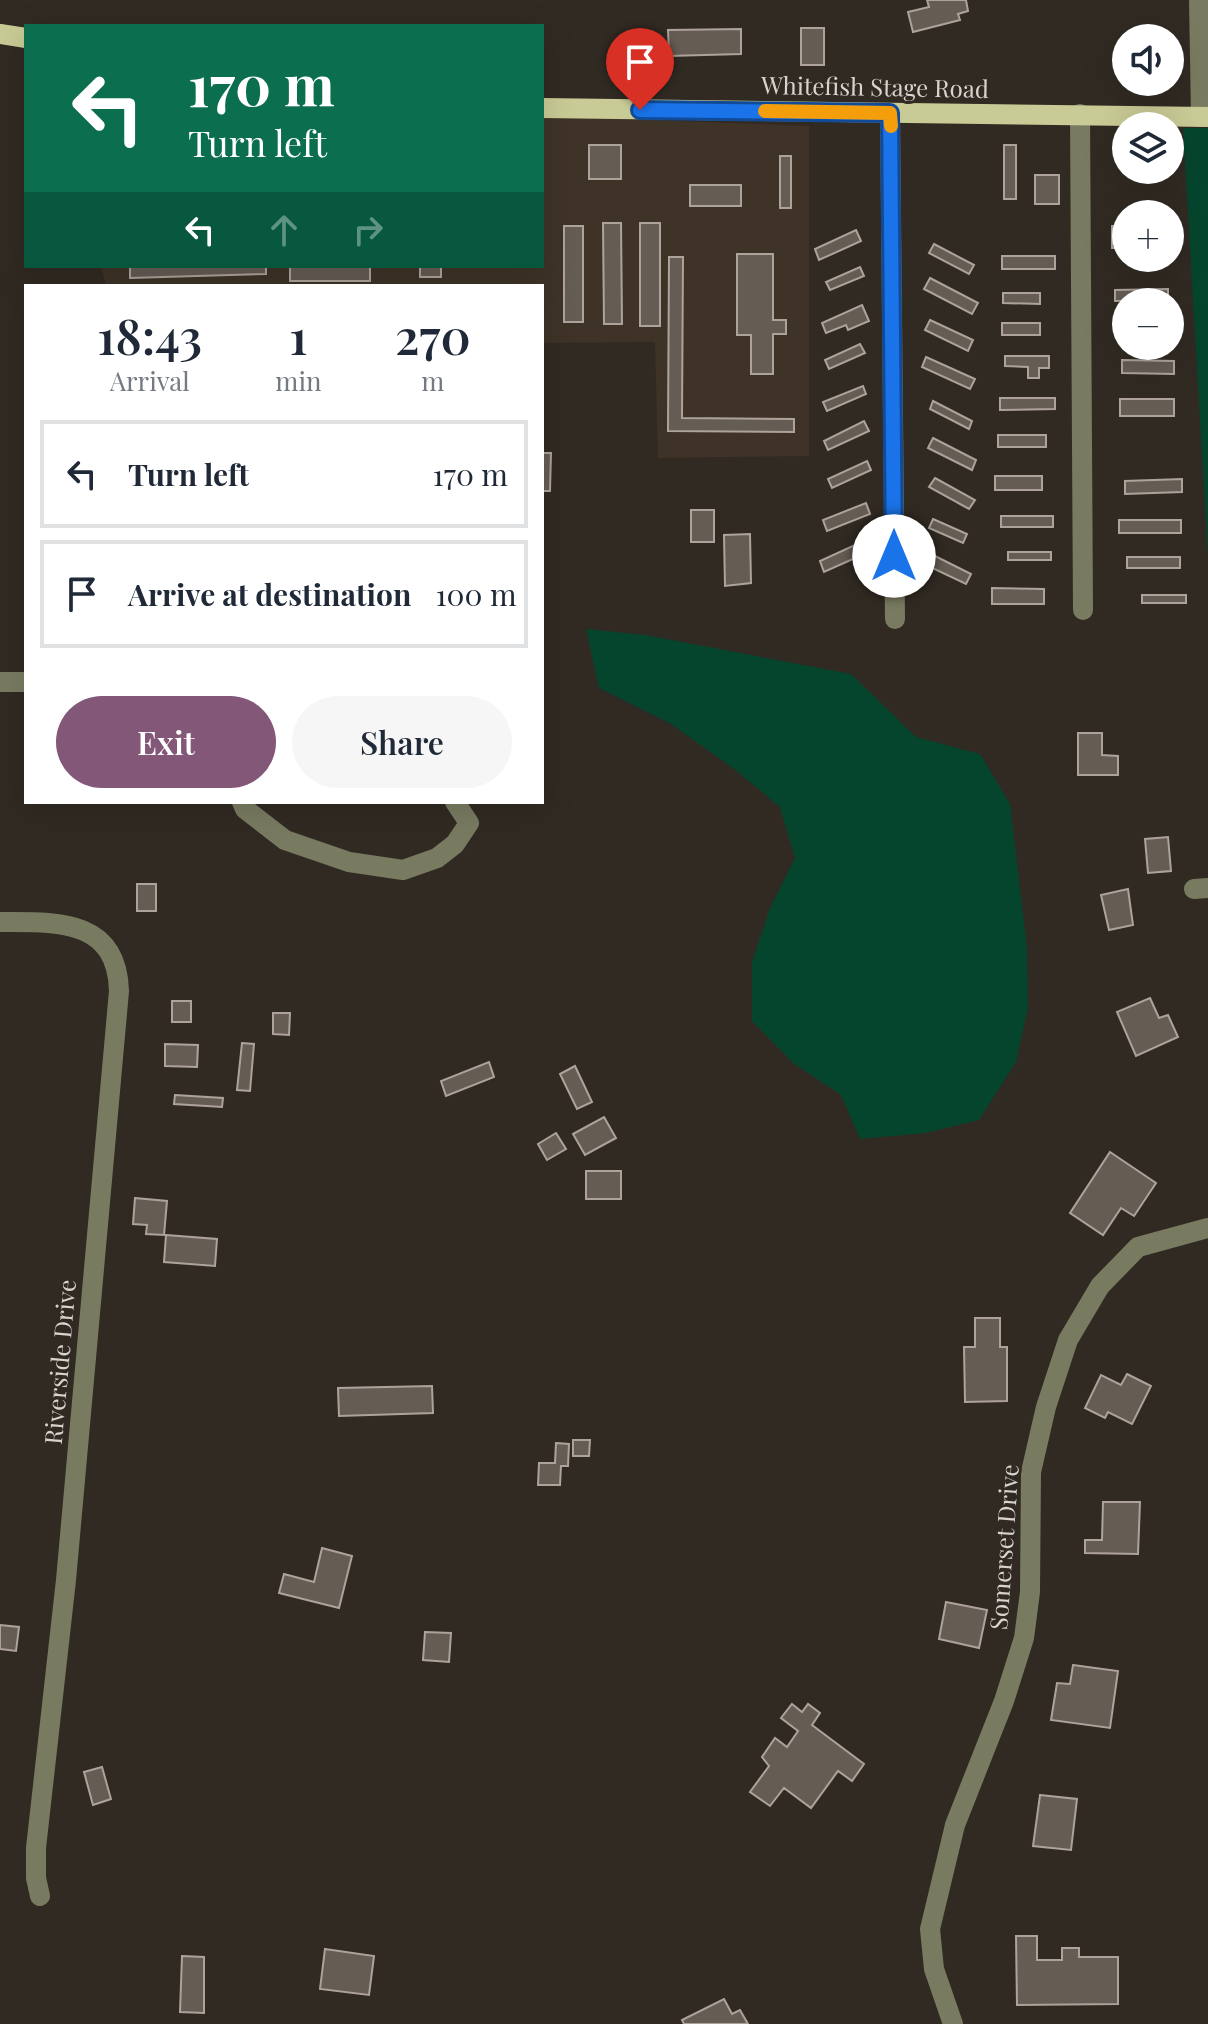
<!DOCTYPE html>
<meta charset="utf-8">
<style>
:root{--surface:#fff;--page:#f6f6f7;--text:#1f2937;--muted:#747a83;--line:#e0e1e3;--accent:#825778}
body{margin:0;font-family:"Playfair Display",serif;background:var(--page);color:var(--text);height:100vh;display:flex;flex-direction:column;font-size:30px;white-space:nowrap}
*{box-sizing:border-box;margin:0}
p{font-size:26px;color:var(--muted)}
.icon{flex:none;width:44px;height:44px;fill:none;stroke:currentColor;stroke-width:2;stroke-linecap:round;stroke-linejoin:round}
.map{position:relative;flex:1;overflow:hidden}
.details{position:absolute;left:24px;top:284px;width:520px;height:520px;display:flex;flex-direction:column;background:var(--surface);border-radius:0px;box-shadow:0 8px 32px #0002}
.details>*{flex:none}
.guide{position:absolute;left:24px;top:24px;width:520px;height:244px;border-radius:0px;box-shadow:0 8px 32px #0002;background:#0b6e4f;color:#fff;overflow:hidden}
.tools{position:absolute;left:1112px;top:24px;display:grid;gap:16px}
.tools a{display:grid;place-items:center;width:72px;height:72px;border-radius:50%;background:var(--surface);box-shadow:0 8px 32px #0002;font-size:40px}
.pin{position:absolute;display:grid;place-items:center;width:68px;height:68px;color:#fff;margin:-82px -34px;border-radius:50% 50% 50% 0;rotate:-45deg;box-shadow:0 0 8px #0007}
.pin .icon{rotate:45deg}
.me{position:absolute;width:88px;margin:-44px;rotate:0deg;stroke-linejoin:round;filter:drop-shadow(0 0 6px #0008)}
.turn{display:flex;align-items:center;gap:28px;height:168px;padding:0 32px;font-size:36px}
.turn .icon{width:104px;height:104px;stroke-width:2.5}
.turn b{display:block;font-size:56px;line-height:68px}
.lanes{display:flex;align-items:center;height:76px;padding:0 32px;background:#0003;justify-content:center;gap:40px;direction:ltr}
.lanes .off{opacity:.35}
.eta{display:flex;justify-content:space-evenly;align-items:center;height:136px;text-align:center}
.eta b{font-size:48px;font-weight:600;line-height:56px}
.primary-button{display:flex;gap:16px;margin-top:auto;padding:16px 32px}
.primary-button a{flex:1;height:92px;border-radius:48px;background:var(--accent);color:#fff;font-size:32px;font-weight:600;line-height:92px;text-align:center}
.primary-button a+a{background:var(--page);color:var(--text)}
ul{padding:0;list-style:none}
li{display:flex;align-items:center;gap:24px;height:108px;margin:0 16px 12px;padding:0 16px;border:4px solid var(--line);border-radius:0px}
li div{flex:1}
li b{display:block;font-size:30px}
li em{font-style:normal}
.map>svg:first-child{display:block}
.built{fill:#3f3327}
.green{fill:#06452d}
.building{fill:#655c54;stroke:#ada39b;stroke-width:2}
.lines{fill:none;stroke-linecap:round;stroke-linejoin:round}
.minor{stroke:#797b61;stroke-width:20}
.major{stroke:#c8cb95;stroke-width:20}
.route-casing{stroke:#114b97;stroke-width:20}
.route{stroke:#1a73e8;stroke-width:14}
.slow{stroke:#f59e0b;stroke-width:14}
.labels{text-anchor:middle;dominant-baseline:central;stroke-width:6;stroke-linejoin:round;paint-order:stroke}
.street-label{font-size:24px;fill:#d7d3ce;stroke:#312a23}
</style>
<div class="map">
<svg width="1208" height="2024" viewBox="0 0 1208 2024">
<rect width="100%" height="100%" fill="#312a23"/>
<path class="built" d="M542,116L809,126V456L658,458L655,342L542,343V286H106L101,266H542Z"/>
<g class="green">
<path d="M1183,128H1208V558Z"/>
<path d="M586,629L645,635L851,674L916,737L980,754L1010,804L1027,948L1028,1007L1016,1062L979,1120L926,1133L860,1139L841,1095L793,1063L752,1021V962L770,908L795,858L780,807L734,769L671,724L599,688Z"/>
</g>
<g class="building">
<path d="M927,0H966L968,11L958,14L960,20L913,32L908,12L929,7Z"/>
<rect x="801" y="28" width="23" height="37"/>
<path d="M741,29V54L669,56L668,30Z"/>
<rect x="589" y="145" width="32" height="34"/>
<rect x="1004" y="145" width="12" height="54"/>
<rect x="780" y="156" width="11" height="52"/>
<rect x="1035" y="175" width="24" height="29"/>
<rect x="690" y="185" width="51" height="21"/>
<path d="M603,223H621L622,324H604Z"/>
<rect x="640" y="223" width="20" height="103"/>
<rect x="564" y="226" width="19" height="96"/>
<rect x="1112" y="226" width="14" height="22"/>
<path d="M856,230L861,241L819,260L815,249Z"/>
<path d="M934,244L974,265L969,274L929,253Z"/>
<path d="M737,254H773V320H786V334H773V374H751V335H737Z"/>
<rect x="1002" y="256" width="53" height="13"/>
<path d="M669,257H683L682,418L794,419V432L668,431Z"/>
<path d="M130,266H266V274L130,278Z"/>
<rect x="290" y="266" width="80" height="15"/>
<rect x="420" y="266" width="21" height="11"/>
<path d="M860,267L864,276L830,290L826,282Z"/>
<path d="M930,278L978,303L972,314L924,289Z"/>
<path d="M1168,289V300L1115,301V290Z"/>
<path d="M1003,293H1040V304L1003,303Z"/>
<path d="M862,305L869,321L848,330L846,325L826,333L822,323Z"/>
<path d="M930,320L973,340L968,351L925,330Z"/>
<rect x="1002" y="323" width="38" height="12"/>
<path d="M860,344L865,353L829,369L825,360Z"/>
<path d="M1005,356H1049V368H1039V378H1028V367L1005,366Z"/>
<path d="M926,357L975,379L970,389L922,367Z"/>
<path d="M1122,360L1174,361V374L1122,373Z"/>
<path d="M863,386L866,394L827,411L823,402Z"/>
<path d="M1000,398H1055V409L1000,410Z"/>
<rect x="1120" y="399" width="54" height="17"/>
<path d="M933,401L972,421L969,429L930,409Z"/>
<path d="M864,421L869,431L828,450L824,441Z"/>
<rect x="998" y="435" width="48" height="12"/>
<path d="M933,438L976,460L972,470L928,448Z"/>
<path d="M542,453H551L550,491H542Z"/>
<path d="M867,461L871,470L832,488L828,479Z"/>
<rect x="995" y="476" width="47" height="14"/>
<path d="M935,478L975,500L969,509L929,487Z"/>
<path d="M1182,479V492L1125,494V481Z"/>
<path d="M866,503L870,514L827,531L823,520Z"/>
<rect x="691" y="510" width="23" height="32"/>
<rect x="1001" y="516" width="52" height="11"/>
<path d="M933,519L967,534L963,543L929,528Z"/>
<rect x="1119" y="520" width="62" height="13"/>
<path d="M750,534L751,583L725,586L724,535Z"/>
<path d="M857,544L862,555L824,572L820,561Z"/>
<rect x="1008" y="552" width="43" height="8"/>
<path d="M931,554L971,574L966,584L926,565Z"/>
<rect x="1127" y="557" width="53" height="11"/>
<path d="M992,588L1044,589V604H992Z"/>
<rect x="1142" y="595" width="44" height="8"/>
<path d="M1078,733H1102V755L1118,756V775H1078Z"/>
<path d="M1168,837L1171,871L1148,873L1145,839Z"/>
<rect x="137" y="884" width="19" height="27"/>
<path d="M1128,889L1133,925L1109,930L1101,895Z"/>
<path d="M1150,998L1159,1018L1168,1015L1178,1037L1136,1056L1117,1012Z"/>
<rect x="172" y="1001" width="19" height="21"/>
<path d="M273,1013H290L289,1035L273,1034Z"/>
<path d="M242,1043L254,1044L250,1091L237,1090Z"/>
<path d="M165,1044L198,1045L197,1067L165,1066Z"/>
<path d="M489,1062L494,1077L446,1096L441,1081Z"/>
<path d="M575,1066L592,1102L577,1109L560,1074Z"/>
<path d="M175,1095L223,1098L222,1107L174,1104Z"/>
<path d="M604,1117L616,1138L585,1155L573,1134Z"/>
<path d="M556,1133L566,1149L547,1160L538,1144Z"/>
<path d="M1110,1152L1156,1183L1134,1216L1121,1208L1103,1235L1070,1213Z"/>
<rect x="586" y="1171" width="35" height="28"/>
<path d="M135,1198L167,1201L164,1235L146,1234L147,1225L133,1224Z"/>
<path d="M166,1235L217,1239L215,1266L164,1262Z"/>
<path d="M975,1318H1000V1347H1007V1401L965,1402L964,1347H975Z"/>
<path d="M1127,1374L1151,1386L1132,1424L1108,1412L1105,1418L1085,1408L1101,1375L1121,1385Z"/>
<path d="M432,1386L433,1413L339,1416L338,1388Z"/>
<path d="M573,1440H590L589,1456H573Z"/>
<path d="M556,1443L569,1444L568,1466H561L560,1485H538L539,1463H555Z"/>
<path d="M1103,1502H1140L1138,1554L1085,1553V1540H1102Z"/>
<path d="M322,1548L352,1556L339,1608L279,1593L284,1574L314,1582Z"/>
<path d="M946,1602L987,1610L979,1648L939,1639Z"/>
<path d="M0,1625L19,1627L16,1651L0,1649Z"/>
<path d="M425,1632L451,1633L449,1662L423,1660Z"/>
<path d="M1073,1665L1118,1671L1110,1728L1051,1720L1057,1683L1070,1684Z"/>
<path d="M792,1704L802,1712L808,1704L820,1713L812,1725L864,1764L852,1781L838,1771L811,1808L784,1788L770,1806L750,1792L769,1766L762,1757L775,1738L787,1747L798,1731L781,1718Z"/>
<path d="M102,1767L111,1799L93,1805L84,1772Z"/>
<path d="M1040,1795L1077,1799L1071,1850L1033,1846Z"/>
<path d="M1016,1936H1037V1960H1062V1948H1079V1957H1118V2004L1017,2005Z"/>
<path d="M325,1949L374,1956L369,1995L320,1989Z"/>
<path d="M182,1956L204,1957V2013L180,2012Z"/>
<path d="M724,1999L732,2014L740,2010L748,2024H684L682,2020Z"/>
</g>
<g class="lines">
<g class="minor">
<path d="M1199,0L1201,117"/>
<path d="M890,113L895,619"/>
<path d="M1080,114L1083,610"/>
<path d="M0,682H26"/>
<path d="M242,802L245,809L285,840L349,862L403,870L437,858L455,844L469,823L455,802"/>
<path d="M1194,889L1208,888"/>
<path d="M0,922C56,922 117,918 119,991L66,1580L36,1848V1878L40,1896"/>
<path d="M953,2024L934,1969L930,1929L955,1825L1004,1701L1024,1638L1030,1592L1031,1472L1046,1407L1068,1340L1100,1286L1138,1247L1208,1228"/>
</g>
<g class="major">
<path d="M0,34L26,38"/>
<path d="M542,108L1208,117"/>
</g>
</g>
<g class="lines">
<g class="route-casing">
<path id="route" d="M640,110L890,113L894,556"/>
</g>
<use href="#route" class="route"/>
<path class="slow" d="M765,111L890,113L891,126"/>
</g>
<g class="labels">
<g class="street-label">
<text transform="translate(875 86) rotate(1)">Whitefish Stage Road</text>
<text transform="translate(59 1362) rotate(-85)">Riverside Drive</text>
<text transform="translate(1003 1547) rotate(-86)">Somerset Drive</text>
</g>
</g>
</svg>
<div class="tools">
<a><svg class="icon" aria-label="sound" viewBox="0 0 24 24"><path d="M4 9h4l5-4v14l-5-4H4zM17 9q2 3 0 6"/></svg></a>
<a><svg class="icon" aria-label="layers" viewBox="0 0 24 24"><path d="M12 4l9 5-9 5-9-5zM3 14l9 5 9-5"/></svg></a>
<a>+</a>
<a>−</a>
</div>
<div class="pin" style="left:640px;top:110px;background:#d93025"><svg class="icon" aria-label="arrive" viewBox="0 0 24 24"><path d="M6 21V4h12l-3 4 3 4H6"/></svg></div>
<svg class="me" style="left:894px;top:556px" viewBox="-20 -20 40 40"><circle r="19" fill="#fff"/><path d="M0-13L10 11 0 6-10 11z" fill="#1a73e8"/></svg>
<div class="guide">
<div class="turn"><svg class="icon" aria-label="left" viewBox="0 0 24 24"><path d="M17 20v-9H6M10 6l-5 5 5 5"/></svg><div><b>170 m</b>Turn left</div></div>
<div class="lanes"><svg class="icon" aria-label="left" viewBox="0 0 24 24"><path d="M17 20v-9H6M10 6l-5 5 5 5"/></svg><svg class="icon off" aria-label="ahead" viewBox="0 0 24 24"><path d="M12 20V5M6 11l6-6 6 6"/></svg><svg class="icon off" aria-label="right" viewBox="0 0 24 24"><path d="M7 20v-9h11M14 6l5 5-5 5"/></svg></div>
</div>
<section class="details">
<div class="eta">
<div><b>18:43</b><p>Arrival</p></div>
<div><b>1</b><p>min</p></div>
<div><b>270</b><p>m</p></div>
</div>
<ul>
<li><svg class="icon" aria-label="left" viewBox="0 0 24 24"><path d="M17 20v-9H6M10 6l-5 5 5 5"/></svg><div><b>Turn left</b></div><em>170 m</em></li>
<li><svg class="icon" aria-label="arrive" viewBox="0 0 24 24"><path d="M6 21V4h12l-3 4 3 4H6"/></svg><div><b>Arrive at destination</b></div><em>100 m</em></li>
</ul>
<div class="primary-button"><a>Exit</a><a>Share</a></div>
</section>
</div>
